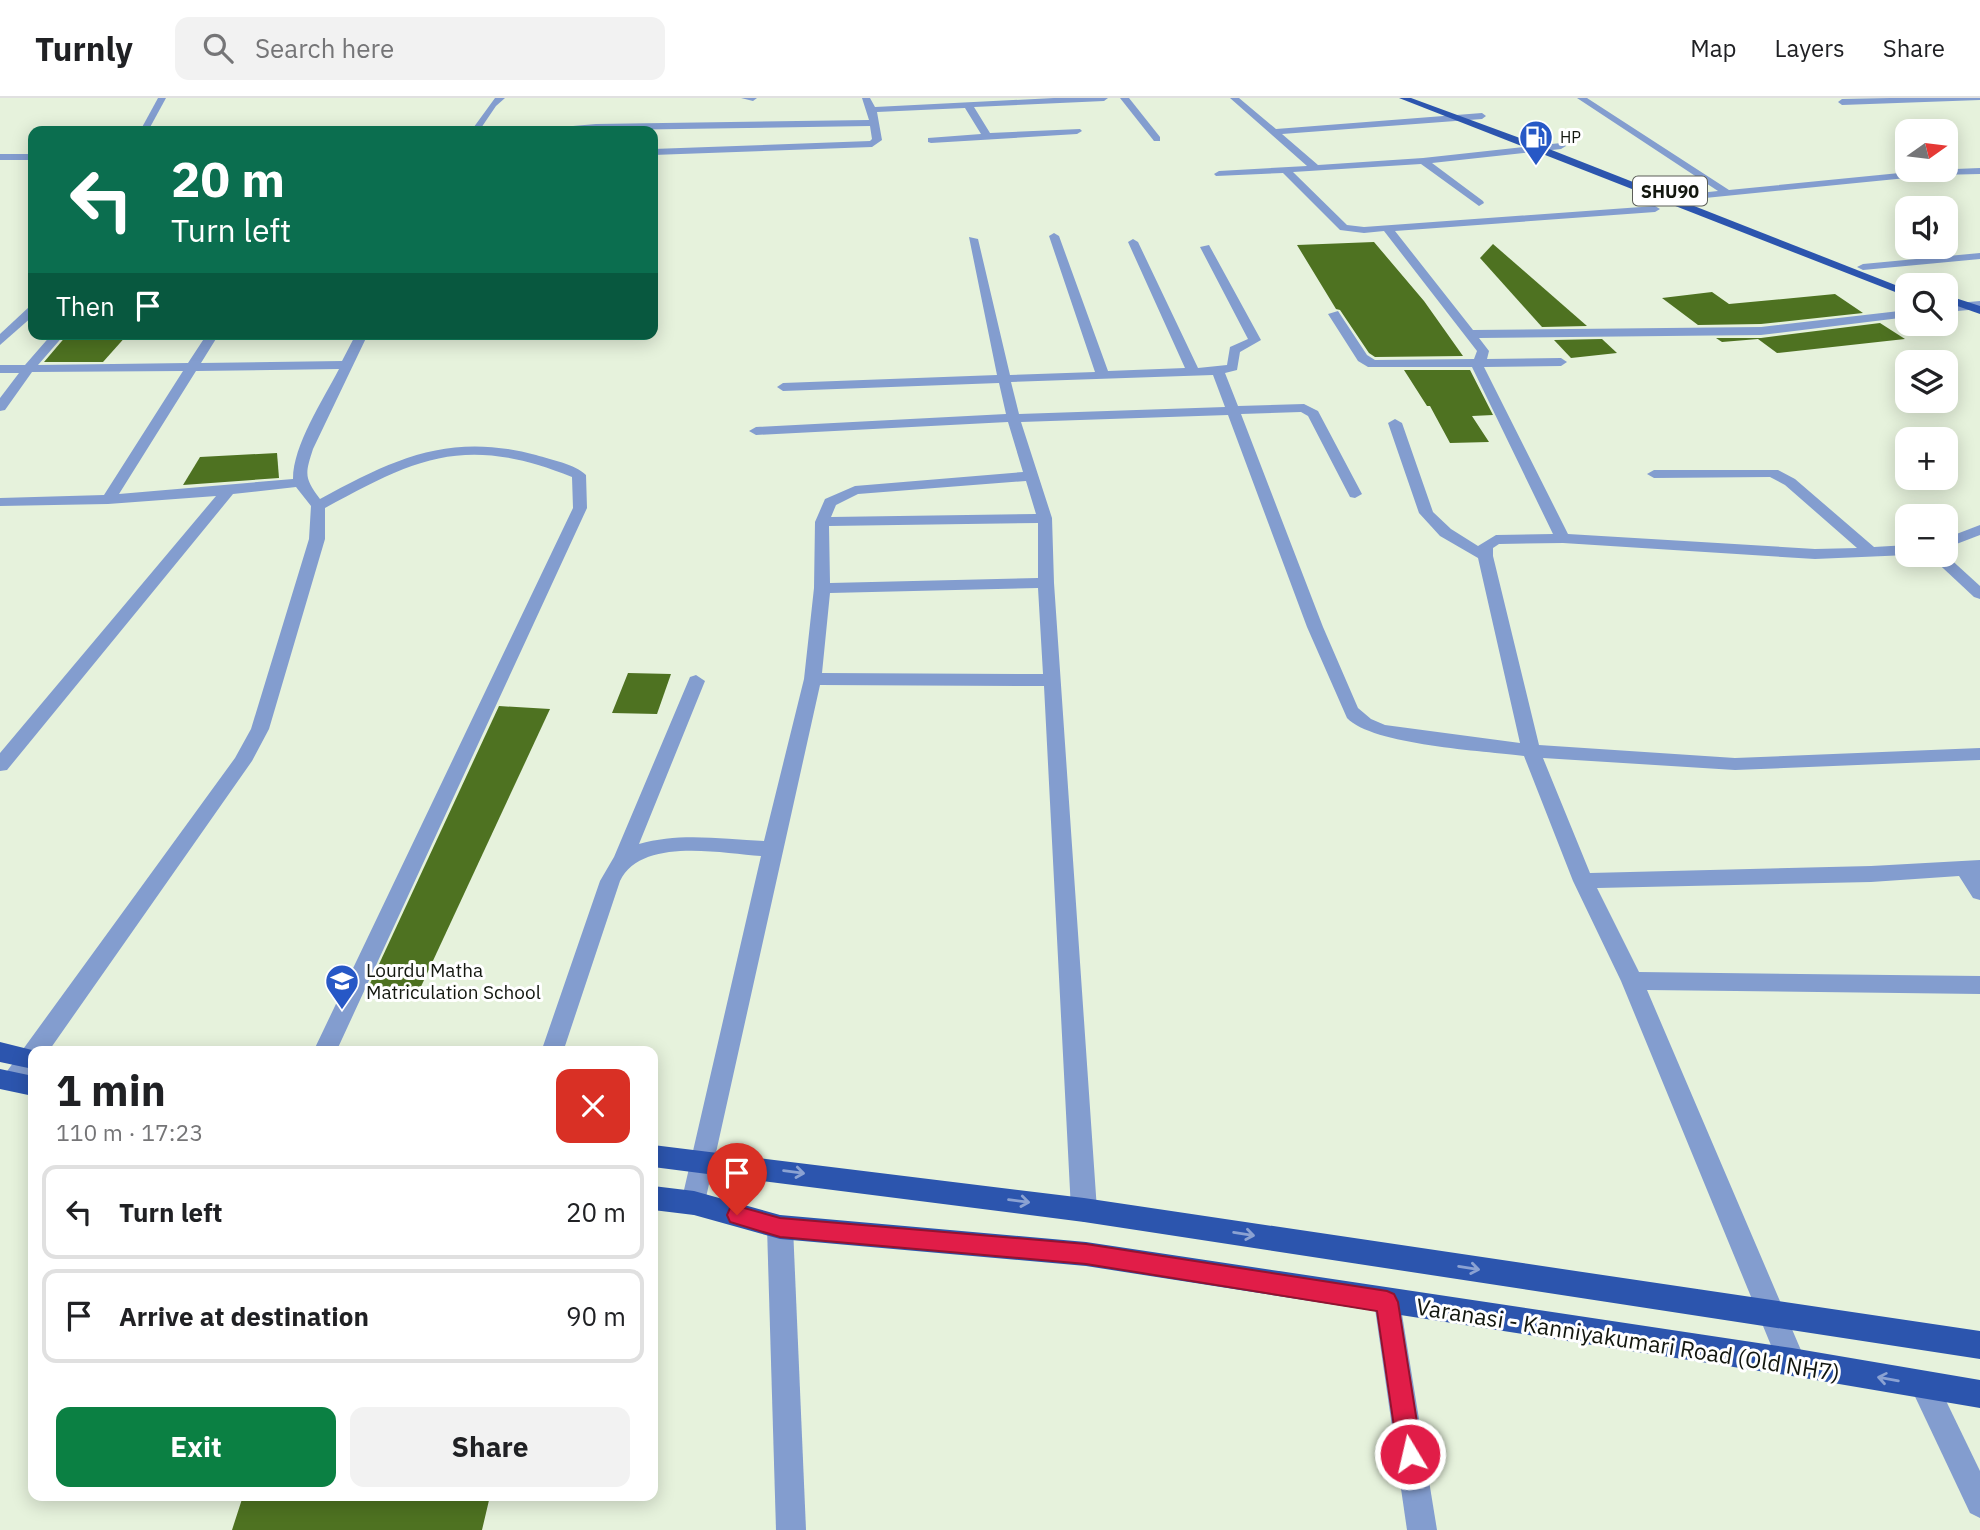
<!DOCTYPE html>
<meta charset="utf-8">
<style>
:root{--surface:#fff;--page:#f2f2f2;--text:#202124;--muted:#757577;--line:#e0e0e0;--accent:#0b8043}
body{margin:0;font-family:"IBM Plex Sans",sans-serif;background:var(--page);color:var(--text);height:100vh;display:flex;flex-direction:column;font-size:26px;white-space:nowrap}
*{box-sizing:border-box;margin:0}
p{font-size:23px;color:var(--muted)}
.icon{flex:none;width:38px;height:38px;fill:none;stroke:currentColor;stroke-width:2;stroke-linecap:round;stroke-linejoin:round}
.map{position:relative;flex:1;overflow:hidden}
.panel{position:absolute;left:28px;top:948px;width:630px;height:455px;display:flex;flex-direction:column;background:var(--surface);border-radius:14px;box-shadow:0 4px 18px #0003}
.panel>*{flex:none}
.top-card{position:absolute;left:28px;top:28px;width:630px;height:214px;border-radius:14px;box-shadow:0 4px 18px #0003;background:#0b6e4f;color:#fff;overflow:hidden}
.needle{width:46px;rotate:76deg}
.buttons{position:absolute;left:1895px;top:21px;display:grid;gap:14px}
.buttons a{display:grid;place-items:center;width:63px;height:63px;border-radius:14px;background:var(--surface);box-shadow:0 4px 18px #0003;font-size:35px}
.pin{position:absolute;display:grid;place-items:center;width:60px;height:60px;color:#fff;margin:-72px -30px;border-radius:50% 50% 50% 0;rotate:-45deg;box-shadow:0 0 7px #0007}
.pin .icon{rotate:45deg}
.me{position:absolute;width:77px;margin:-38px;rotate:351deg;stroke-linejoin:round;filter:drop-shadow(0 0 5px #0008)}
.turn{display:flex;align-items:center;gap:24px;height:147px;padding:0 28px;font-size:32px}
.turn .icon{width:91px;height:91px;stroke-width:2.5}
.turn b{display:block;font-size:49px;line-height:60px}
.then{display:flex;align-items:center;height:66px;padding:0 28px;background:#0003;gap:14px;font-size:26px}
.round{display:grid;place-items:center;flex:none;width:74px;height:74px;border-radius:14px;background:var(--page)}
.headline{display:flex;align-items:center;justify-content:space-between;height:119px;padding:0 28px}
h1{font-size:42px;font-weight:700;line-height:52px}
.action{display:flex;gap:14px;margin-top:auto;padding:14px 28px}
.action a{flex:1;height:80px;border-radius:14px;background:var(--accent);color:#fff;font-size:28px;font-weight:700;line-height:80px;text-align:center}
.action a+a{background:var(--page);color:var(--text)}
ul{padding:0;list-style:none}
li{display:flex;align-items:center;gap:21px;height:94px;margin:0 14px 10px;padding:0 14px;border:4px solid var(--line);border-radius:14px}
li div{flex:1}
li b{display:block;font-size:26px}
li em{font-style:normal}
header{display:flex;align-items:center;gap:42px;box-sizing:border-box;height:98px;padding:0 35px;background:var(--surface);border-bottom:2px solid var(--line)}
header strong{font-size:33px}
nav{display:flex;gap:38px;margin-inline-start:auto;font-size:24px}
.search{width:490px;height:63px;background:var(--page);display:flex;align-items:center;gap:18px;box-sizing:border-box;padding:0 24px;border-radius:14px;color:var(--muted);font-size:26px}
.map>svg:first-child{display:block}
.building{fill:#4e7221}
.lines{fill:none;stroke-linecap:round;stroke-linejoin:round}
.minor{fill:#839dcf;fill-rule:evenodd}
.tertiary{fill:#839dcf;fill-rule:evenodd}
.primary{fill:#2c55ae;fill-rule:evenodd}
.oneway{stroke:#8ba2d2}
.route{fill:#e11d48;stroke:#92132f;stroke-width:2}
.labels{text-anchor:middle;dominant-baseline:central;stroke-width:6;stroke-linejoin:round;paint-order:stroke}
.far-poi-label{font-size:16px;fill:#13170f;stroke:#fff;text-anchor:start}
.shield{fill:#fff;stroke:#5a5d57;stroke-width:2}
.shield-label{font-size:18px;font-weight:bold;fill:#13170f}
.poi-label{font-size:19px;fill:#13170f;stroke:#fff;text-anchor:start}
.near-street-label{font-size:23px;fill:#13170f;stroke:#fff}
</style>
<header>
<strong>Turnly</strong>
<div class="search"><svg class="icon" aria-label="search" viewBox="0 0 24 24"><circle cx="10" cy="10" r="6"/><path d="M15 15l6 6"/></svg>Search here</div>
<nav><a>Map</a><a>Layers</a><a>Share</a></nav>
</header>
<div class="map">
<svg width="1980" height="1432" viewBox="0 0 1980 1432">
<rect width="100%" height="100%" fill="#e6f2dc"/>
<g class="building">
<path d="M1374,144L1424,203L1463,258L1375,259L1369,255L1340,212L1336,211L1297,147Z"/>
<path d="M1493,146L1587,228L1542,229L1480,160Z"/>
<path d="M1712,194L1729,206L1835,196L1863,215L1761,226L1698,227L1662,200Z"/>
<path d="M1880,225L1905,241L1777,255L1758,241L1722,244L1716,240H1761Z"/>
<path d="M128,236L103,264H44L67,237Z"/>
<path d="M1602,241L1617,255L1571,260L1554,242Z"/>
<path d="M1404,272H1470L1493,317L1472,318L1489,344L1450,345L1430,308H1427Z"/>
<path d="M277,355L279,380L183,387L200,359Z"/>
<path d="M628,575L671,576L657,616L612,615Z"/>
<path d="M499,608L550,611L418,895L367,892Z"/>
<path d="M243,1398H328L327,1403L490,1398L482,1432H232Z"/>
</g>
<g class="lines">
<g class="minor">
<path d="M158,0H166L148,33H140Z"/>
<path d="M495,0H505L496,8L479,33H471Z"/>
<path d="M741,0H757L753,3Z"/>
<path d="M862,0H870L875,9L1054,0H1108L1104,3L974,9L990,35L1080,31L1082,33L1077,36L931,45L928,44V40L981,36L965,10L877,14L882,42L872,49L653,57V51L870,43L872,41L870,28L545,33L550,30L596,26L869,22Z"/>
<path d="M1120,0H1129L1160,39V43H1154Z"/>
<path d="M1230,0H1239L1276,31L1482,15L1486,18L1482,21L1282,36L1318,67L1423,60L1561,45L1566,48L1561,51L1432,65L1483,103L1484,105L1479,108L1421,66L1293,74L1347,127L1364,129L1655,108L1660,111L1655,114L1395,133L1473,232L1761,229L1908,212V219L1761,237L1479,240L1489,253L1487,261L1561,260L1567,264L1561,268L1484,269L1568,436L1815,451L1857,450L1785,387L1770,379L1654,380L1647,376L1654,372H1778L1795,381L1874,449L1908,447V457L1815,461L1563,445L1499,446L1493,450V458L1539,647L1735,660L1980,650V662L1735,672L1543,660L1590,775L1871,768L1980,762V802L1973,800L1959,778L1871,784L1597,790L1639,874L1980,878V896L1647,892L1806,1264L1802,1274L1792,1278L1782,1274L1621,883L1573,783L1524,658C1485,653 1372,647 1347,620L1307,529L1228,317L1021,324L1052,420L1054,485L1097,1112L1093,1120L1084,1124L1075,1120L1071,1112L1044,588L820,587L703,1113L694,1117L685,1113L681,1105L761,758C720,755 641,739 620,783L563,954H541L600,783L614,759L690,579L696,577L705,583L639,746C679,734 723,741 764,743L804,581L814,490L815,424L825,401L855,388L1023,374L1008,324L756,337L749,333L756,329L1006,316L999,285L783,293L777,289L783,285L997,277L969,139L978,141L1010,277L1095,274L1049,138L1054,135L1059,138L1108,273L1185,270L1128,144L1133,141L1138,144L1198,270L1227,267L1230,249L1248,241L1200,149L1209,147L1261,242L1240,254L1237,272L1225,275L1238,308L1304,306L1318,313L1362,396L1355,400L1350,399L1308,318L1301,314L1241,316L1323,529L1358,610L1371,621L1385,627L1520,645L1478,460L1440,438L1419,415L1388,325L1395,321L1402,325L1433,414L1451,431L1478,448L1496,437L1553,436L1472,269H1368L1358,263L1328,216L1338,213L1367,257L1375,262L1474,261L1477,253L1384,133L1364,135L1340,132L1283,75L1216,78L1214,76L1219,73L1307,68ZM1213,277L1225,309L1019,316L1011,284ZM1026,383L1036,416L831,419L836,407L858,396ZM1038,425V480L830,485L829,428ZM1038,490L1043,576L822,575L830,495Z"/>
<path d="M1577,0H1587L1729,92L1930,72L1980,70V76L1937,77L1665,104L1661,103V99L1718,93Z"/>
<path d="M1890,0H1980V2L1842,7L1838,4L1842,1Z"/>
<rect x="0" y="56" width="33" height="6"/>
<path d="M1980,155V161L1863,172L1857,169L1863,166Z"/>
<path d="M1980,203V211L1946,214V206Z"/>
<path d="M29,209H33V218L0,247V236Z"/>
<path d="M52,236H65L38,267L188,265L207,236H219L201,265L342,263L356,236H368L313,351C305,376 304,380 320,401C395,360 450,334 536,357C552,362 575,366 586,377L587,410L336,954H313L573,410L572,379C467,337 419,358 325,410V441L269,631L252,663L48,954H33C33,971 29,999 5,990L1,983L5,976L235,660L251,631L309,441L311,408L296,389L233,396L7,672L0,673V655L216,398L108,406L0,408V400L104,397L183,273L32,274L5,312L0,313V300L19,275H0V267H25ZM339,271C323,302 293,347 293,381L119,396L196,273Z"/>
<path d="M1980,427V437L1946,450V440Z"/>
<path d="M1929,457H1946L1980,488V501L1974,499Z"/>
<path d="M1387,1191L1396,1195L1400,1204L1437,1432H1407L1374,1204L1378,1195Z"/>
<path d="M1924,1274L1934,1278L1980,1373V1420L1970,1415L1910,1288L1914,1278Z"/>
</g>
<path class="tertiary" d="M780,1117L789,1121L793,1129L806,1432H776L767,1129L771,1121Z"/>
<g class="primary">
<path d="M1399,0H1411L1544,49L1908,192V199Z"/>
<path d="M1946,197L1980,208V216L1946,204Z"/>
<path d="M0,944L40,954H33V971L0,964Z"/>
<path d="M0,971L33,978V998L0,991Z"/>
<path d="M653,1047L1084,1100L1980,1233V1261L1084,1124L653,1069Z"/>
<path d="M653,1088L694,1093L780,1117L1086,1144L1792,1250L1980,1282V1310L1792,1278L1086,1168L780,1141L694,1117L653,1112Z"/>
</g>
</g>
<defs><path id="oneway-shaft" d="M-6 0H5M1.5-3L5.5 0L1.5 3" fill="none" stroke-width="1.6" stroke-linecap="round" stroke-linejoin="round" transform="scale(1.75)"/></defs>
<g class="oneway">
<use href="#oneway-shaft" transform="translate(794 1074) rotate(7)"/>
<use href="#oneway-shaft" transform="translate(1019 1103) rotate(7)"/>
<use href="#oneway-shaft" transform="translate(1244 1136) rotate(9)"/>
<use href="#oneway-shaft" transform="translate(1469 1170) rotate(9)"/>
<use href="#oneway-shaft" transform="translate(1888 1281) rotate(-170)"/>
</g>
<path class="route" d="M737,1108L780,1120L1086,1146L1387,1193L1394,1196L1398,1204L1422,1356L1419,1364L1410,1368L1402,1364L1398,1356L1377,1213L1086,1166L780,1139L730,1124L727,1117L730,1110Z"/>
<defs>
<g id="fuel-pin" transform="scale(1.75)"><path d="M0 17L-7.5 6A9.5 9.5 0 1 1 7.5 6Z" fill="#2758c6" stroke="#fff"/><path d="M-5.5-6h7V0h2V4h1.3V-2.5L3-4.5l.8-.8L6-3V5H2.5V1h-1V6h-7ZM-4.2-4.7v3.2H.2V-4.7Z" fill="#fff"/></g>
<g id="school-pin" transform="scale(1.75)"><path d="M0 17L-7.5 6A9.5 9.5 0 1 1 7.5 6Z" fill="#2758c6" stroke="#fff"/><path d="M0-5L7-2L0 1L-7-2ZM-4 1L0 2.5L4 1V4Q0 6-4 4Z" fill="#fff"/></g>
</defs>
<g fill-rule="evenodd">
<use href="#fuel-pin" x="1536" y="39"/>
<use href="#school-pin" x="342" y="883"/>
</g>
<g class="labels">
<g class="far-poi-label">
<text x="1560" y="39">HP</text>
</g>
<rect class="shield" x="1633" y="78.5" width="74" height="29" rx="5"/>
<g class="shield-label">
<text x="1670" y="93">SHU90</text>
</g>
<g class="poi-label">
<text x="366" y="872">Lourdu Matha<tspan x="366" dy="22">Matriculation School</tspan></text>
</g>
<g class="near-street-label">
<text transform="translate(1628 1241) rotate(9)">Varanasi - Kanniyakumari Road (Old NH7)</text>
</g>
</g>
</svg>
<div class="buttons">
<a><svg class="needle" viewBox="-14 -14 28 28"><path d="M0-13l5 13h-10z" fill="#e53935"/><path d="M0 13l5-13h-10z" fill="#757577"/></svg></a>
<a><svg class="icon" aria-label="sound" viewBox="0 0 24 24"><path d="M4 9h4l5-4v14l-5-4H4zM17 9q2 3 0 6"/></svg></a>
<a><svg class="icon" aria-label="search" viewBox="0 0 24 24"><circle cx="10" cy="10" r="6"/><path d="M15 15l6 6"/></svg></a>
<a><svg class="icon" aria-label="layers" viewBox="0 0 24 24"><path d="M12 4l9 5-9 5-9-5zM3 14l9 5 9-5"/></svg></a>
<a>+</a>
<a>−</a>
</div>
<div class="pin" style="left:737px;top:1117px;background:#d93025"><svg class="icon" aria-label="arrive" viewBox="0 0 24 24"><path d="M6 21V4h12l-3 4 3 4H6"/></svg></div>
<svg class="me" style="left:1410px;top:1356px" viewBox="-20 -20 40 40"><circle r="17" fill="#e11d48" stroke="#fff" stroke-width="3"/><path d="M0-11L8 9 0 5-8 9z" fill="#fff"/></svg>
<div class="top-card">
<div class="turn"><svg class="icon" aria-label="left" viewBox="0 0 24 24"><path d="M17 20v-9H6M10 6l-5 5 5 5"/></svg><div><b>20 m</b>Turn left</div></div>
<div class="then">Then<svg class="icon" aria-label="arrive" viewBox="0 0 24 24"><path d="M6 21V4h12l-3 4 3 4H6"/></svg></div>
</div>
<section class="panel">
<div class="headline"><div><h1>1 min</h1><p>110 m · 17:23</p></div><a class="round" style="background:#d93025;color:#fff"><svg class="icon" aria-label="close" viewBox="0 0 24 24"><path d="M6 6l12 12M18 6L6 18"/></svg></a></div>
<ul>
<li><svg class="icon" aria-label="left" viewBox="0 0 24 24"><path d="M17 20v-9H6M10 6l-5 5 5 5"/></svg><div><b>Turn left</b></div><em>20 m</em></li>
<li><svg class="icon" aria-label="arrive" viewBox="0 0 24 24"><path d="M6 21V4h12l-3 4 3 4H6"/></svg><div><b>Arrive at destination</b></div><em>90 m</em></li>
</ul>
<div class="action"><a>Exit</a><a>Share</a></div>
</section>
</div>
